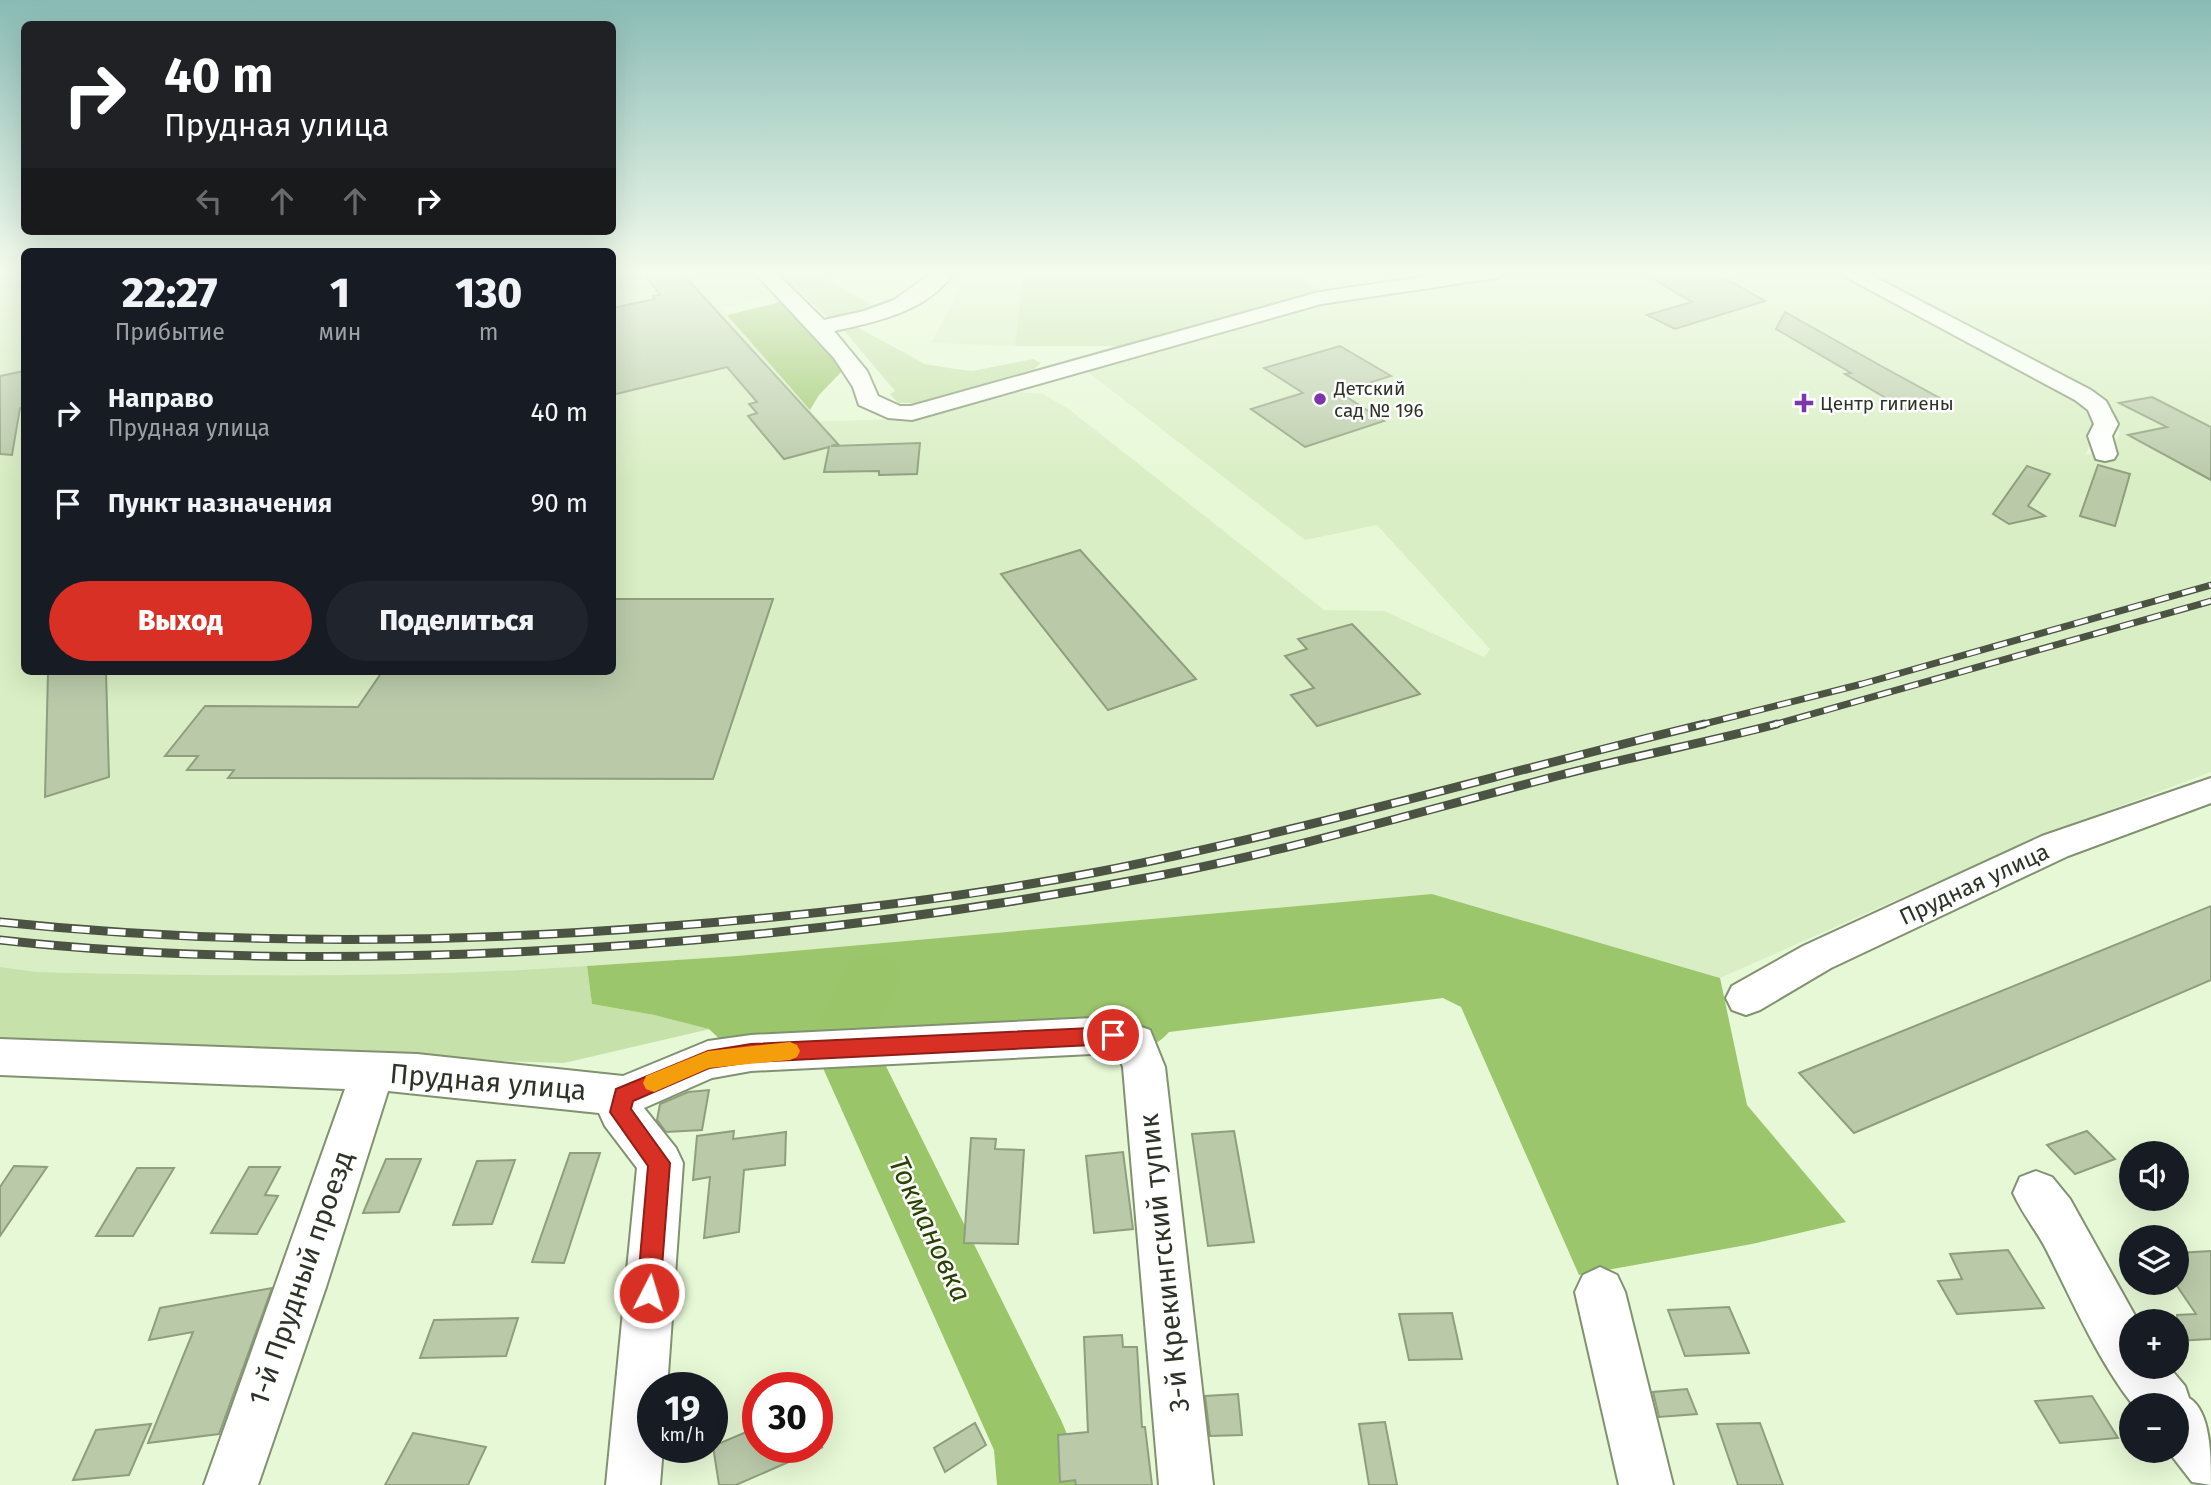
<!DOCTYPE html>
<html lang="ru">
<meta charset="utf-8">
<style>
:root{--surface:#171b24;--page:#20242c;--text:#f1f3f6;--muted:#9ea1a6;--accent:#d93025}
body{margin:0;font-family:"Fira Sans",sans-serif;background:var(--page);color:var(--text);height:100vh;display:flex;flex-direction:column;font-size:26px;white-space:nowrap}
*{box-sizing:border-box;margin:0}
p{font-size:23px;color:var(--muted)}
.icon{flex:none;width:38px;height:38px;fill:none;stroke:currentColor;stroke-width:2;stroke-linecap:round;stroke-linejoin:round}
.map{position:relative;flex:1;overflow:hidden}
.drawer{position:absolute;left:21px;top:248px;width:595px;height:427px;display:flex;flex-direction:column;background:var(--surface);border-radius:10px;box-shadow:0 7px 28px #0002}
.drawer>*{flex:none}
.banner{position:absolute;left:21px;top:21px;width:595px;height:214px;border-radius:10px;box-shadow:0 7px 28px #0002;background:#202124;color:#fff;overflow:hidden}
.controls{position:absolute;left:2119px;top:1141px;display:grid;gap:14px}
.controls a{display:grid;place-items:center;width:70px;height:70px;border-radius:50%;background:var(--surface);box-shadow:0 7px 28px #0002;font-size:35px}
.speed{position:absolute;left:637px;top:1372px;display:flex;gap:14px;font-size:35px;font-weight:700;text-align:center}
.speed>*{display:grid;place-content:center;width:91px;height:91px;border-radius:50%;background:var(--surface);box-shadow:0 7px 28px #0002;line-height:1}
.speed small{font-size:18px;font-weight:400}
.speed .limit{border:10px solid #d22;background:#fff;color:#111}
.pin{position:absolute;display:grid;place-items:center;width:60px;height:60px;color:#fff;margin:-30px;border:4px solid #fff;border-radius:50%;box-shadow:0 2px 7px #0007}
.me{position:absolute;width:77px;margin:-38px;rotate:5deg;stroke-linejoin:round;filter:drop-shadow(0 0 5px #0008)}
.turn{display:flex;align-items:center;gap:24px;height:147px;padding:0 28px;font-size:32px}
.turn .icon{width:91px;height:91px;stroke-width:2.5}
.turn b{display:block;font-size:49px;line-height:60px}
.lanes{display:flex;align-items:center;height:66px;padding:0 28px;background:#0003;justify-content:center;gap:35px;direction:ltr}
.lanes .off{opacity:.35}
.eta{display:flex;justify-content:space-evenly;align-items:center;height:119px;text-align:center}
.eta b{font-size:42px;font-weight:800;line-height:49px}
.action{display:flex;gap:14px;margin-top:auto;padding:14px 28px}
.action a{flex:1;height:80px;border-radius:42px;background:var(--accent);color:#fff;font-size:28px;font-weight:800;line-height:80px;text-align:center}
.action a+a{background:var(--page);color:var(--text)}
ul{padding:0;list-style:none}
li{display:flex;align-items:center;gap:21px;height:91px;padding:0 28px}
li div{flex:1}
li b{display:block;font-size:26px}
li em{font-style:normal}
.map>svg:first-child{display:block}
.built{fill:#d9eec4}
.green{fill:#c6e1a9}
.forest{fill:#9cc66b}
.lines{fill:none;stroke-linecap:round;stroke-linejoin:round}
.river{fill:#9bc569;fill-rule:evenodd}
.building{fill:#bacaa9;stroke:#8e9e7e;stroke-width:2}
.street-casing{stroke:#819171;stroke-width:4}
.street{fill:#fff;fill-rule:evenodd}
.rail-far2-casing{stroke:#4b5343;stroke-width:5}
.rail-far1-casing{stroke:#4b5343;stroke-width:7}
.rail-casing{stroke:#4b5343;stroke-width:9}
.rail-far2{stroke:#fefefe;stroke-width:3.5;stroke-dasharray:10;stroke-linecap:butt}
.rail-far1{stroke:#fefefe;stroke-width:4.5;stroke-dasharray:14;stroke-linecap:butt}
.rail{stroke:#fefefe;stroke-width:6;stroke-dasharray:18;stroke-linecap:butt}
.route{fill:#d93025;stroke:#8d1f18;stroke-width:2}
.slow{fill:#f59e0b}
.poi-dot{fill:#7c36a9;stroke:#fefefe;stroke-width:2.5}
.labels{text-anchor:middle;dominant-baseline:central;stroke-width:5;stroke-linejoin:round;paint-order:stroke}
.far-poi-label{font-size:19px;fill:#2d3326;stroke:#fefefe;text-anchor:start}
.street-label{font-size:23px;fill:#2d3326;stroke:#fefefe}
.near-street-label{font-size:28px;fill:#2d3326;stroke:#fefefe}
.near-water-label{font-size:28px;font-style:italic;fill:#294200;stroke:#fefefe}
</style>
<div class="map">
<svg width="2211" height="1485" viewBox="0 0 2211 1485">
<rect width="100%" height="100%" fill="#e7f8d6"/>
<g class="built">
<path d="M0,272H24V672H612L613,272H749L774,295L721,308L820,421L911,419L1019,392L1043,394L1070,410L1324,610L1384,611L1484,657L1490,649L1377,525L1305,540L1084,369L1337,298L1520,272H1845L2082,399L2099,429L2085,455L2109,450L2120,434L2112,415L2075,385L1857,272H2211V772L2041,836L1720,978L1432,894L737,956L488,973L273,977L37,972L0,967Z"/>
<path d="M963,282L1022,284L1015,346L931,343Z"/>
</g>
<g class="green">
<path d="M777,272H828L827,280L882,310L831,320Z"/>
<path d="M1022,272H1302L1303,279L1322,294L1128,346H1015L1022,284L1026,276Z"/>
<path d="M853,325L925,364L949,368L972,371L1033,359L1041,363L1034,369L920,403H898L890,394L895,391L841,327Z"/>
<path d="M587,966L592,1004L654,1015L710,1029L564,1063L0,1045V967L37,972C221,976 404,979 587,966Z"/>
</g>
<g class="forest">
<path d="M780,302L786,303L844,369L819,395L810,410L727,315Z"/>
<path d="M1432,894L1720,978L1747,1105L1846,1222L1752,1244L1579,1275L1461,1007L1443,998L1169,1032C1156,1048 1130,1056 1110,1047L1031,1058L975,1051L751,1069L709,1029L654,1015L592,1004L587,966L737,956Z"/>
</g>
<g class="lines">
<path class="river" d="M872,954L893,961L902,978L872,1038L1061,1420L1073,1448L1077,1485H997L994,1450L810,1039L851,961Z"/>
</g>
<g class="building">
<path d="M643,272H681L838,444L831,446L920,443L917,474L879,475V471L824,472L829,447L784,459L748,416L757,413L749,404L757,402L727,367L612,395V308L655,299L653,296L660,295Z"/>
<path d="M1681,272H1714L1765,301L1675,329L1647,315L1692,302L1650,277Z"/>
<path d="M1785,312L1883,367L1949,403L1908,411L1845,374L1851,373L1776,329Z"/>
<path d="M1340,346L1391,376L1339,392L1384,421L1305,447L1251,409L1303,393L1264,368Z"/>
<path d="M24,371V407L20,408L12,455L0,454V376Z"/>
<path d="M2152,397L2211,427V480L2128,435L2167,427L2119,403Z"/>
<path d="M2098,465L2130,474L2115,526L2080,516Z"/>
<path d="M2027,466L2050,474L2028,506L2045,516L2009,524L1993,514Z"/>
<path d="M1080,550L1196,679L1108,710L1001,574Z"/>
<path d="M612,599H773L713,779L228,778L234,770H187L198,756H165L205,706L358,707L382,672H612Z"/>
<path d="M1352,624L1420,694L1317,726L1291,695L1314,688L1285,656L1307,649L1298,639Z"/>
<path d="M48,672H106L109,777L45,797Z"/>
<path d="M2211,906V980L1854,1133L1799,1073Z"/>
<path d="M709,1090L702,1130L666,1132L657,1120L660,1104L688,1092Z"/>
<path d="M734,1131L733,1139L786,1132L785,1165L744,1170L739,1232L704,1238L710,1177L693,1180L697,1136Z"/>
<path d="M1234,1131L1254,1242L1208,1246L1192,1134Z"/>
<path d="M2087,1131L2115,1159L2075,1174L2047,1145Z"/>
<path d="M971,1138L996,1139L995,1149L1024,1150L1018,1244L964,1243Z"/>
<path d="M1123,1152L1133,1229L1094,1233L1086,1156Z"/>
<path d="M570,1153H600L564,1263L532,1262Z"/>
<path d="M386,1159H421L399,1212L363,1213Z"/>
<path d="M515,1160L492,1224L453,1225L477,1161Z"/>
<path d="M14,1166L47,1167L0,1236V1187Z"/>
<path d="M249,1167H280L265,1195L278,1196L257,1234L211,1233Z"/>
<path d="M137,1168H174L133,1236H96Z"/>
<path d="M2008,1250L2044,1308L1957,1314L1938,1281L1962,1279L1950,1254Z"/>
<path d="M2211,1251V1339L2177,1341V1315L2196,1314L2177,1286V1253Z"/>
<path d="M272,1288L219,1434L148,1443L193,1332L149,1340L160,1308Z"/>
<path d="M1729,1307L1749,1353L1685,1356L1668,1310Z"/>
<path d="M1452,1313L1462,1359L1409,1360L1399,1314Z"/>
<path d="M518,1318L506,1356L420,1358L434,1320Z"/>
<path d="M1122,1335L1123,1347H1137L1142,1427H1145L1152,1485H1076L1075,1480L1060,1482L1058,1435L1088,1432L1084,1337Z"/>
<path d="M1687,1389L1697,1414L1659,1417L1653,1392Z"/>
<path d="M1238,1394L1242,1435L1210,1436L1205,1396Z"/>
<path d="M2092,1396L2118,1438L2060,1443L2035,1401Z"/>
<path d="M1385,1422L1397,1485H1369L1359,1424Z"/>
<path d="M975,1423L986,1445L945,1472L934,1448Z"/>
<path d="M1760,1423L1783,1485H1738L1717,1424Z"/>
<path d="M151,1424L129,1475L73,1480L96,1430Z"/>
<path d="M758,1427V1447H823L736,1485H719L713,1446Z"/>
<path d="M413,1433L486,1447L468,1485H385Z"/>
</g>
<g class="lines">
<g class="street-casing">
<g id="street">
<path d="M754,272H775L824,320L864,311L894,300L933,272H954C929,311 876,322 834,331L867,371L878,396L900,406H911L1319,292L1457,272H1506L1496,278L1321,304L912,420L888,418L859,405L853,387L834,358Z"/>
<path d="M1841,272H1865L2091,390L2106,401L2118,424L2112,436L2117,454L2114,459L2105,461L2096,459L2088,436L2094,424L2088,410L2075,400L1844,276Z"/>
<path d="M2211,778V803L2068,856L1831,968L1760,1010L1746,1015L1732,1010L1726,998L1732,986L1803,946L2042,836Z"/>
<path d="M1113,1017L1150,1030L1165,1067L1213,1485H1159L1123,1067L1118,1055L1112,1053L751,1071L712,1078L644,1108L676,1148L683,1163L667,1388H653V1447H663L660,1485H606L637,1168L605,1126L599,1113L388,1091L326,1287L258,1485H204L345,1089L0,1075V1039L417,1054L623,1076L708,1041L751,1035Z"/>
<path d="M2036,1171L2052,1177L2070,1199L2138,1321H2132V1367H2169L2185,1386L2189,1398C2211,1411 2211,1457 2211,1485L2192,1482L2168,1451H2177V1405H2133C2097,1359 2073,1302 2046,1249C2036,1230 2022,1213 2013,1193L2020,1177Z"/>
<path d="M1600,1267L1617,1275L1625,1292L1673,1485H1619L1575,1292L1583,1275Z"/>
</g>
</g>
<use href="#street" class="street"/>
<g class="rail-far2-casing">
<path id="rail-far2" d="M0,275L11,272"/>
</g>
<g class="rail-far1-casing">
<g id="rail-far1">
<path d="M1696,726L1862,684L2211,585"/>
<path d="M1770,726L2211,601"/>
</g>
</g>
<g class="rail-casing">
<g id="rail">
<path d="M0,922C219,945 438,944 658,927C805,916 952,900 1097,872C1301,832 1501,773 1704,724"/>
<path d="M0,940C171,959 343,960 515,952C732,942 949,916 1162,875C1295,849 1425,810 1557,776C1630,757 1704,743 1777,724"/>
</g>
</g>
<use href="#rail-far2" class="rail-far2"/>
<use href="#rail-far1" class="rail-far1"/>
<use href="#rail" class="rail"/>
</g>
<linearGradient id="sky" x2="0" y2="1"><stop stop-color="#89bbb5"/><stop offset="0.57" stop-color="#f4fced"/><stop offset="1" stop-color="#f4fced" stop-opacity="0"/></linearGradient>
<rect width="2211" height="480" fill="url(#sky)"/>
<path class="route" d="M1113,1027L1120,1029L1123,1035L1120,1041L1113,1044L751,1062L709,1068L633,1101L631,1109L670,1163L660,1293L657,1302L649,1305L640,1302L637,1293L648,1166L610,1112L616,1089L708,1051L751,1044Z"/>
<path class="slow" d="M790,1042L797,1045L800,1051L797,1057L790,1060L709,1068L654,1092L646,1089L643,1083L646,1076L708,1051Z"/>
<g class="poi-dot">
<circle cx="1320" cy="399" r="7"/>
<path d="M1800.5 392.5h7v7h7v7h-7v7h-7v-7h-7v-7h7z"/>
</g>
<g class="labels">
<g class="far-poi-label">
<text x="1334" y="388">Детский<tspan x="1334" dy="22">сад № 196</tspan></text>
<text x="1820" y="403">Центр гигиены</text>
</g>
<g class="street-label">
<text transform="translate(1974 884) rotate(-25)">Прудная улица</text>
</g>
<g class="near-street-label">
<text transform="translate(488 1082) rotate(5)">Прудная улица</text>
<text transform="translate(1164 1263) rotate(-96)">3-й Крекингский тупик</text>
<text transform="translate(301 1278) rotate(-71)">1-й Прудный проезд</text>
</g>
<g class="near-water-label">
<text transform="translate(930 1229) rotate(65)">Токмановка</text>
</g>
</g>
</svg>
<div class="controls">
<a><svg class="icon" aria-label="sound" viewBox="0 0 24 24"><path d="M4 9h4l5-4v14l-5-4H4zM17 9q2 3 0 6"/></svg></a>
<a><svg class="icon" aria-label="layers" viewBox="0 0 24 24"><path d="M12 4l9 5-9 5-9-5zM3 14l9 5 9-5"/></svg></a>
<a>+</a>
<a>−</a>
</div>
<div class="speed"><div>19<small>km/h</small></div><div class="limit">30</div></div>
<div class="pin" style="left:1113px;top:1035px;background:#d93025"><svg class="icon" aria-label="arrive" viewBox="0 0 24 24"><path d="M6 21V4h12l-3 4 3 4H6"/></svg></div>
<svg class="me" style="left:649px;top:1293px" viewBox="-20 -20 40 40"><circle r="17" fill="#d93025" stroke="#fff" stroke-width="3"/><path d="M0-11L8 9 0 5-8 9z" fill="#fff"/></svg>
<div class="banner">
<div class="turn"><svg class="icon" aria-label="right" viewBox="0 0 24 24"><path d="M7 20v-9h11M14 6l5 5-5 5"/></svg><div><b>40 m</b>Прудная улица</div></div>
<div class="lanes"><svg class="icon off" aria-label="left" viewBox="0 0 24 24"><path d="M17 20v-9H6M10 6l-5 5 5 5"/></svg><svg class="icon off" aria-label="ahead" viewBox="0 0 24 24"><path d="M12 20V5M6 11l6-6 6 6"/></svg><svg class="icon off" aria-label="ahead" viewBox="0 0 24 24"><path d="M12 20V5M6 11l6-6 6 6"/></svg><svg class="icon" aria-label="right" viewBox="0 0 24 24"><path d="M7 20v-9h11M14 6l5 5-5 5"/></svg></div>
</div>
<section class="drawer">
<div class="eta">
<div><b>22:27</b><p>Прибытие</p></div>
<div><b>1</b><p>мин</p></div>
<div><b>130</b><p>m</p></div>
</div>
<ul>
<li><svg class="icon" aria-label="right" viewBox="0 0 24 24"><path d="M7 20v-9h11M14 6l5 5-5 5"/></svg><div><b>Направо</b><p>Прудная улица</p></div><em>40 m</em></li>
<li><svg class="icon" aria-label="arrive" viewBox="0 0 24 24"><path d="M6 21V4h12l-3 4 3 4H6"/></svg><div><b>Пункт назначения</b></div><em>90 m</em></li>
</ul>
<div class="action"><a>Выход</a><a>Поделиться</a></div>
</section>
</div>
